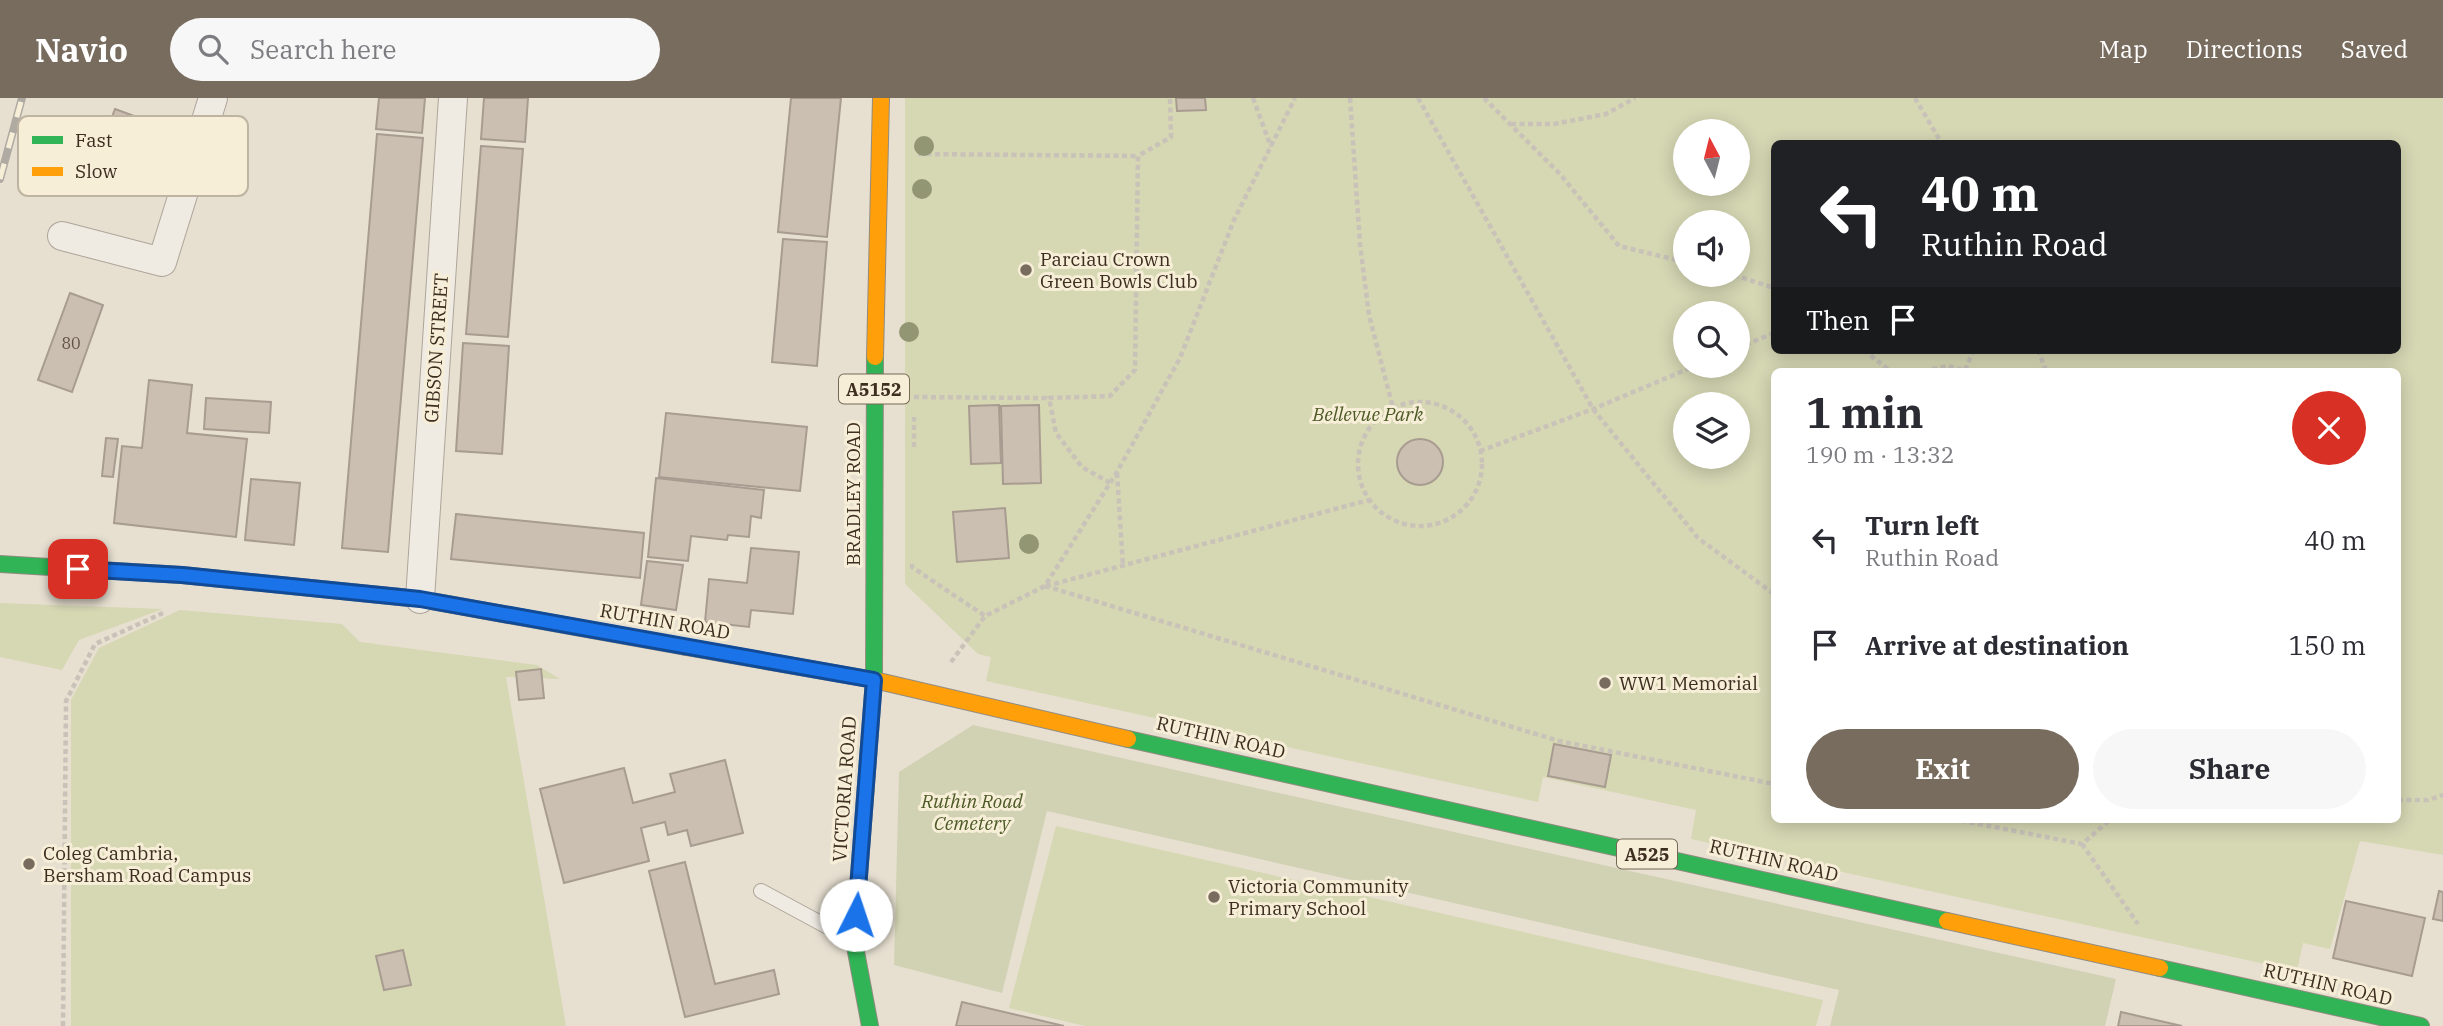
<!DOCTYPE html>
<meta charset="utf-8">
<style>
:root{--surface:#fff;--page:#f7f7f7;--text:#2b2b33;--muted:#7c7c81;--accent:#786c5e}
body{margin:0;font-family:"IBM Plex Serif",serif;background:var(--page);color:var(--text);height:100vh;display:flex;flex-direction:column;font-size:26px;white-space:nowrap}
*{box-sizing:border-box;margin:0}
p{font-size:23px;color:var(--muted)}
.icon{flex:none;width:38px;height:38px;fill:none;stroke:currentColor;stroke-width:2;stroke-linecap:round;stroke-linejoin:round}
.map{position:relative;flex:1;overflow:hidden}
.panel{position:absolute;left:1771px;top:270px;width:630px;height:455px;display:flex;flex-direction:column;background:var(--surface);border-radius:10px;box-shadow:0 4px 18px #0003}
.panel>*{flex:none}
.banner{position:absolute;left:1771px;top:42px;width:630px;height:214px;border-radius:10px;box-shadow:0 4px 18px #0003;background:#202124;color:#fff;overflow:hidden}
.needle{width:46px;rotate:353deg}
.fabs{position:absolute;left:1673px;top:21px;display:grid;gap:14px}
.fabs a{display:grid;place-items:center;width:77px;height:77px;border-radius:50%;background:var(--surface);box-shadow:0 4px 18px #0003;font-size:35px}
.pin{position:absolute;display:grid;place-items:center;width:60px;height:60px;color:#fff;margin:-30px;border-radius:14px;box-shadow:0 4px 10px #0006}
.me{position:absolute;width:77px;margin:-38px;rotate:4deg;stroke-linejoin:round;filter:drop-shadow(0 0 5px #0008)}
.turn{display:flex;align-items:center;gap:24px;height:147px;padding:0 35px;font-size:32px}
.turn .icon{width:91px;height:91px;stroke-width:2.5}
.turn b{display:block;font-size:49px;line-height:60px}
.then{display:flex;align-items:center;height:66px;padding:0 35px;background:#0003;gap:14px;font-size:26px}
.round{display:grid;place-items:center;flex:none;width:74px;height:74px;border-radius:37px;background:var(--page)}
.head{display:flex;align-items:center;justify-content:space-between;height:119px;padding:0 35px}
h1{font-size:42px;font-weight:800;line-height:52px}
.button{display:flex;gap:14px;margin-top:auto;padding:14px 35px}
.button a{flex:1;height:80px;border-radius:42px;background:var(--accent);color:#fff;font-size:28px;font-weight:800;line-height:80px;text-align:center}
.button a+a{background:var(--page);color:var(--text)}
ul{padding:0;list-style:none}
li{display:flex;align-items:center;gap:21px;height:105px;padding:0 35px}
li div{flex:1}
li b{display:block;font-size:26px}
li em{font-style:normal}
header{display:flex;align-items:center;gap:42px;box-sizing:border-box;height:98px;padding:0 35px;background:var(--accent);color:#fff}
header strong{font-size:33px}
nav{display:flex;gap:38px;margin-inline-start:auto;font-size:24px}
.search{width:490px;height:63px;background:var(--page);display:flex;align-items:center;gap:18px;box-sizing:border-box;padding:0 24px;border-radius:38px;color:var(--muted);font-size:26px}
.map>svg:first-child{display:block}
.green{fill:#d6d7b3;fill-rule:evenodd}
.cemetery{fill:#d1d1b3}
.building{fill:#cbbfb2;stroke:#a89c90;stroke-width:2}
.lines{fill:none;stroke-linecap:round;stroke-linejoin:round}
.lane-casing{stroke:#ada599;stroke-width:16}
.street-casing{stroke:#ada599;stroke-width:30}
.fast-casing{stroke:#928b80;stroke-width:18}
.slow-casing{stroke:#928b80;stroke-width:18}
.path{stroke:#c8c2b9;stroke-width:4.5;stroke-dasharray:5 3.5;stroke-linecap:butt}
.lane{stroke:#efebe3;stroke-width:14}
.street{stroke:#efebe3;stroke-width:28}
.fast{stroke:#30b455;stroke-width:16}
.slow{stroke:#ff9f0a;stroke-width:16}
.rail-casing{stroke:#afaaa2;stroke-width:8}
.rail{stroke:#f7eed8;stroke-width:5;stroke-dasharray:16;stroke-linecap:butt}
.tree{fill:#929673}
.route-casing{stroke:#114b97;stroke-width:18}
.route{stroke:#1a73e8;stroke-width:12}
.poi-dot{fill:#786c5e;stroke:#f7eed8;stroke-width:2.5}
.labels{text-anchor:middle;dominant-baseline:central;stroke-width:6;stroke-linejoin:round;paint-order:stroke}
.number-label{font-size:16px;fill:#605244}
.shield{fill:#f7eed8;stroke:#756857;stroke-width:2}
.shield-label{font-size:18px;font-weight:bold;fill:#3d2e20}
.poi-label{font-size:19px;fill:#3d2e20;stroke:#f7eed8;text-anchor:start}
.street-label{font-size:19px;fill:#3d2e20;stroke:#f7eed8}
.park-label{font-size:19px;font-style:italic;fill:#4d5a26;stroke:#f7eed8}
.key{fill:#f7eed8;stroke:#bfb4a1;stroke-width:2}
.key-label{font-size:19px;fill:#3d2e20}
</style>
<header>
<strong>Navio</strong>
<div class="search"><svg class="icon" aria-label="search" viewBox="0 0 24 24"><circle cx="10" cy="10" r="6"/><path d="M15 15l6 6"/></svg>Search here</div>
<nav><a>Map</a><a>Directions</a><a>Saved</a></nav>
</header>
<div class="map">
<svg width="2443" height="928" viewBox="0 0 2443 928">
<rect width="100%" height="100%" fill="#e7e0d1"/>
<g class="green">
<path d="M905,0H2443V757L2360,743L2330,851L2303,845L2297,873L1691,741L1696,712L1543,679L1538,704L986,583L991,559L978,556L905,486ZM1685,33H1738V86H1685ZM1774,46H2398V252H1774ZM1685,124H1738V177H1685ZM1685,215H1738V268H1685ZM1774,273H2398V721H1774ZM1685,306H1738V359H1685Z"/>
<path d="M0,505L163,511L79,542L62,572L0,559Z"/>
<path d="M180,512L342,526L360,544L537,567L560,581L506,579L566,928H71V602L99,550Z"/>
<path d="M1056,728L1823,902L1816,928H1085L1009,910Z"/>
</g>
<path class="cemetery" d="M973,627L2116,881L2105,928H1830L1839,892L1047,713L1002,895L894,867L899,674Z"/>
<g class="building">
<path d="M379,0H425L422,35L376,31Z"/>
<path d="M484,0H528L525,44L481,41Z"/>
<path d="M791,0H841L827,139L778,134Z"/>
<path d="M1176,0H1205L1206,12L1177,13Z"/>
<path d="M115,11L148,23L123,89L90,77Z"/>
<path d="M377,36L423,40L388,454L342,450Z"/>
<path d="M481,48L523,51L508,239L466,236Z"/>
<path d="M783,141L827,144L817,268L772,264Z"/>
<path d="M70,195L103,207L72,294L38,282Z"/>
<path d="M463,245L509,248L502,356L456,353Z"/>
<path d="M149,282L192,287L187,335L247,341L236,439L114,425L122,348L142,350Z"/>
<path d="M206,300L271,304L269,335L204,331Z"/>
<path d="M999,307L1001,365L971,366L969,308Z"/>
<path d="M1039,307L1041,385L1003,386L1001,308Z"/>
<path d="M666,315L807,329L800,393L659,379Z"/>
<path d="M106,340L118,341L113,379L102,378Z"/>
<circle cx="1420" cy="364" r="23"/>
<path d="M656,380L764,392L761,420L751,418L749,439L728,437L727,442L691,438L688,463L648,459Z"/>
<path d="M251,381L300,385L294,447L245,442Z"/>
<path d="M1005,410L1009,460L957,464L953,414Z"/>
<path d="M456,416L644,435L640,480L451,461Z"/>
<path d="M751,450L799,454L793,516L751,512L749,529L705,524L709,481L747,485Z"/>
<path d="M647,463L683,467L676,512L641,507Z"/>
<path d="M541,571L544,600L519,602L516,574Z"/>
<path d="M1554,646L1611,657L1605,689L1548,678Z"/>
<path d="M725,662L743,735L691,748L687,732L668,737L665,724L641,730L649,763L564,785L540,691L624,670L633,705L675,694L670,676Z"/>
<path d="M685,764L715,886L774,872L779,896L685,919L649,773Z"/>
<path d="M2439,793L2443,794V823L2433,821Z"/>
<path d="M2346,803L2425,820L2412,878L2333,860Z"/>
<path d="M403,852L411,887L384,892L376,858Z"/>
<path d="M962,904L1064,928H956Z"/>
<path d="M2121,914L2182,928H2118Z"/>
</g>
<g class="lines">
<g class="lane-casing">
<path id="lane" d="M761,793L852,842"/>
</g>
<g class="street-casing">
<g id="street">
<path d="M62,138L162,164L213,0"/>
<path d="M420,501L453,0"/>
</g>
</g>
<g class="fast-casing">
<g id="fast">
<path d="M0,466L182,477L420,501L686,549"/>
<path d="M1128,641L1947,823"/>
<path d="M2160,870L2421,928"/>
<path d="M870,928L854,843L874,582L875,259"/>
</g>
</g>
<g class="slow-casing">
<g id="slow">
<path d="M875,259L881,0"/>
<path d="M686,549L874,582L1128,641"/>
<path d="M1947,823L2160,870"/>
</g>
</g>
<g class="path">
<path d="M1253,0L1271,49"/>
<path d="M1350,0L1360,146L1369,217L1393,310"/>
<path d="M1418,0L1593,311L1698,440L1774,496"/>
<path d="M1484,0L1560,76L1619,148L1685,164"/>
<path d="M1915,0L1942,46"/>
<path d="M1511,26H1554L1606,16L1635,0"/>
<path d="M918,56L1138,58"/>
<path d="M1734,177L1774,190"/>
<path d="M1738,250L1774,235"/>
<path d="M1864,252L1890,273"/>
<path d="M2038,252L2046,273"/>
<path d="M1965,272L1974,252"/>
<path d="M1924,273L1948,268L1966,273"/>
<path d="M914,299L1049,300"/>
<circle cx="1420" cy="366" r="62"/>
<path d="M914,349V319"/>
<path d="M1480,353L1593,311L1695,268"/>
<path d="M1117,375L1123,468"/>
<path d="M1110,385L1082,369L1056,335L1049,300L1110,298L1135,272L1138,58L1171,39L1170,0"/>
<path d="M912,466V469L985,518"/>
<path d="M1045,488L1559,643L1774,686"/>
<path d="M1046,488L1369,402"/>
<path d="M951,564L985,518L1045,488L1117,374L1180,260L1234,122L1295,0"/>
<path d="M2398,702H2428L2443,697"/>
<path d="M1953,721L2082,746L2111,721"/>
<path d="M2082,746L2138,826"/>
<path d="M63,928L66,603L95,546L163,515"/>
</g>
<use href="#lane" class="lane"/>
<use href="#street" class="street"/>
<use href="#fast" class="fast"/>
<use href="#slow" class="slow"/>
<g class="rail-casing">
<path id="rail" d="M0,81L22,0"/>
</g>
<use href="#rail" class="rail"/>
</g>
<g class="tree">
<circle cx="924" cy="48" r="10"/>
<circle cx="922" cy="91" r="10"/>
<circle cx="909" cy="234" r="10"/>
<circle cx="1029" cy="446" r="10"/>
</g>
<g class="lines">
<g class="route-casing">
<path id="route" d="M78,471L182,477L420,501L874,582L856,817"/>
</g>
<use href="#route" class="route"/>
</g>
<g class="poi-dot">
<circle cx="1026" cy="172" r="7"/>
<circle cx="1605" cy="585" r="7"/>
<circle cx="29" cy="766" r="7"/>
<circle cx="1214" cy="799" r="7"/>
</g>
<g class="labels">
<g class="number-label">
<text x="71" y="245">80</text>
</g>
<g class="shield">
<rect x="839" y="276.5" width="70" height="29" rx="5"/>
<rect x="1617" y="741.5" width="60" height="29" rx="5"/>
</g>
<g class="shield-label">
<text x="874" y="291">A5152</text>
<text x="1647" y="756">A525</text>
</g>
<g class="poi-label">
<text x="1040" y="161">Parciau Crown<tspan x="1040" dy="22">Green Bowls Club</tspan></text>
<text x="1619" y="585">WW1 Memorial</text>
<text x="43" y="755">Coleg Cambria,<tspan x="43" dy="22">Bersham Road Campus</tspan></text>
<text x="1228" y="788">Victoria Community<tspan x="1228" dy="22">Primary School</tspan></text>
</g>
<g class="street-label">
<text transform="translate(436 250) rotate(-86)">GIBSON STREET</text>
<text transform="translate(853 396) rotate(-90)">BRADLEY ROAD</text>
<text transform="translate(665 523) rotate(10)">RUTHIN ROAD</text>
<text transform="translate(1221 639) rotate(13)">RUTHIN ROAD</text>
<text transform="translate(844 691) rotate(-86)">VICTORIA ROAD</text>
<text transform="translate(1774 762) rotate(13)">RUTHIN ROAD</text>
<text transform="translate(2328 886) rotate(13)">RUTHIN ROAD</text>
</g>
<g class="park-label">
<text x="1368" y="316">Bellevue Park</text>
<text x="972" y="703">Ruthin Road<tspan x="972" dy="22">Cemetery</tspan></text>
</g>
</g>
<rect x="18" y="18" width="230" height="80" rx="10" class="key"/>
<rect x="32" y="38" width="31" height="8" fill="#30b455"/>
<rect x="32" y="69" width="31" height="9" fill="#ff9f0a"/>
<g class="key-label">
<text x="75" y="49">Fast</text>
<text x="75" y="80">Slow</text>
</g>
</svg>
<div class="fabs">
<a><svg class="needle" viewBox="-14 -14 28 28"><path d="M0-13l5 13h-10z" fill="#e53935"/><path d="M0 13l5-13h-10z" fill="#7c7c81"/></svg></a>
<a><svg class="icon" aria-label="sound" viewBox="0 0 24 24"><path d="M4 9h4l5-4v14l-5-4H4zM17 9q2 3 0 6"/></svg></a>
<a><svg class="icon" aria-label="search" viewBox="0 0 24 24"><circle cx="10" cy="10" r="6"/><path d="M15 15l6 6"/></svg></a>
<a><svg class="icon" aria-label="layers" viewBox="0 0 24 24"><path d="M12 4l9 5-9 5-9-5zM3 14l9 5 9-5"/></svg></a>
</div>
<div class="pin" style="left:78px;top:471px;background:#d93025"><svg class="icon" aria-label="arrive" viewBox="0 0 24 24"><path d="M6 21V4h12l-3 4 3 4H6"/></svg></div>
<svg class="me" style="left:856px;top:817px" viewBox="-20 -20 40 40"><circle r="19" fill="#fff"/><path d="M0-13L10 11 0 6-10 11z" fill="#1a73e8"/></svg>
<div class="banner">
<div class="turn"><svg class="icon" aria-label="left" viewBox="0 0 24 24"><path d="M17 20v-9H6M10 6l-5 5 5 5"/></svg><div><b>40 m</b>Ruthin Road</div></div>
<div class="then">Then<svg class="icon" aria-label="arrive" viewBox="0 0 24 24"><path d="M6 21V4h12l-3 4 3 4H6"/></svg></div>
</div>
<section class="panel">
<div class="head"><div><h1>1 min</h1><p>190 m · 13:32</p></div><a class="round" style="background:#d93025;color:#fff"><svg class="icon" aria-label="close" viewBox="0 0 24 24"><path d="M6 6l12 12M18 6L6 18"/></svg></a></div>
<ul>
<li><svg class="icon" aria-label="left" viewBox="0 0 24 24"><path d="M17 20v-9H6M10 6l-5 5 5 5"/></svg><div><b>Turn left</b><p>Ruthin Road</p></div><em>40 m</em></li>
<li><svg class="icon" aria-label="arrive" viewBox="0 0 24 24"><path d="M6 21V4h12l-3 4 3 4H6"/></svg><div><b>Arrive at destination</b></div><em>150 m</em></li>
</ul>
<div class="button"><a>Exit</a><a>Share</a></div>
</section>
</div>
